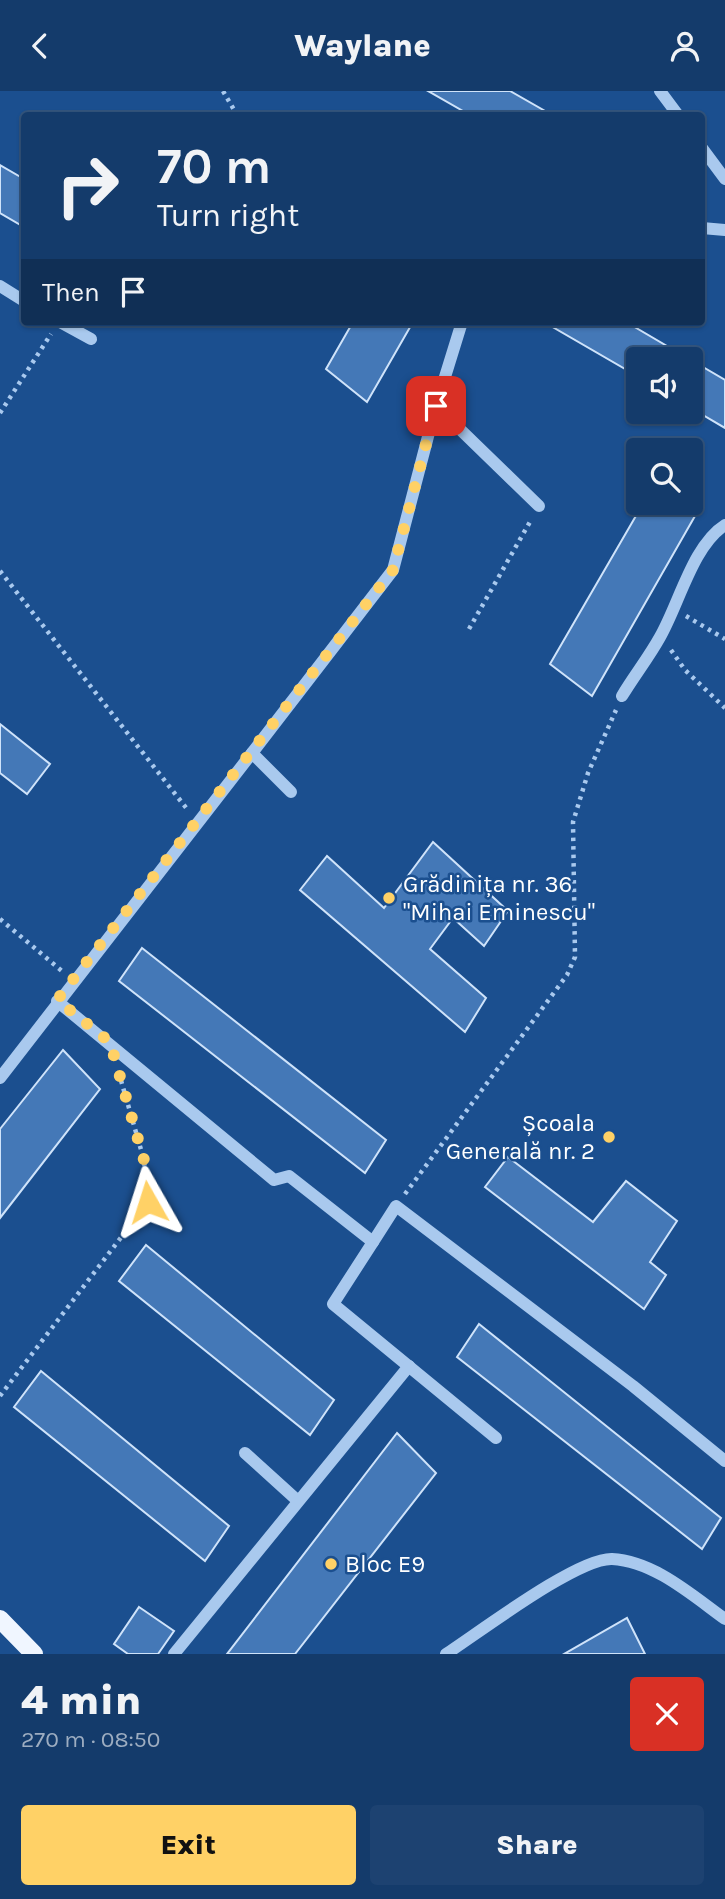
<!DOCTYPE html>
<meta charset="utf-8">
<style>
:root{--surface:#143b6b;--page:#1d4271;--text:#f1f3f6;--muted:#9dadc1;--line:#33557e;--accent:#ffd166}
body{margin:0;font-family:Karla,sans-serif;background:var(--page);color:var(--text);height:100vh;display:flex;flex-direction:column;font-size:26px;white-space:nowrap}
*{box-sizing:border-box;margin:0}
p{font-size:23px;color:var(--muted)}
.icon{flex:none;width:38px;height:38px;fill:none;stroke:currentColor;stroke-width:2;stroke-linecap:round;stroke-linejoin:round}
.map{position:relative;height:1563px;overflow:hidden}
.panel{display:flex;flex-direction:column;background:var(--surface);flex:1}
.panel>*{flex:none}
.hud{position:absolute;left:21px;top:21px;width:684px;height:214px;border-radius:7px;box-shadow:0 2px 5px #0004,0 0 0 2px var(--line);background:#143b6b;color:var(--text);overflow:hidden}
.controls{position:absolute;left:626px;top:256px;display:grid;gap:14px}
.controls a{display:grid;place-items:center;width:77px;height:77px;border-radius:7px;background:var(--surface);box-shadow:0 2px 5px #0004,0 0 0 2px var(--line);font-size:35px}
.pin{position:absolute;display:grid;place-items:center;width:60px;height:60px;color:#fff;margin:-30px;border-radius:14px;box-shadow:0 4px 10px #0006}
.me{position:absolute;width:77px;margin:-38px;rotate:354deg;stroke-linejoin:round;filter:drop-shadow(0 0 5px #0008)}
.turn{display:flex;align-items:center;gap:24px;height:147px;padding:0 21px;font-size:32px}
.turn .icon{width:91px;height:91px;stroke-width:2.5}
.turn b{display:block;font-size:49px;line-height:60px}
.then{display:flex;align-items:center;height:66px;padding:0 21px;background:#0003;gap:14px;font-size:26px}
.round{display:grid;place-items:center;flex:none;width:74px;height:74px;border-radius:7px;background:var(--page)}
.summary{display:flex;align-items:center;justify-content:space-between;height:119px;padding:0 21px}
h1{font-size:42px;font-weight:800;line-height:52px}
.action{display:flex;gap:14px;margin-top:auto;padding:14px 21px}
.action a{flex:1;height:80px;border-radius:7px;background:var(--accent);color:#111;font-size:28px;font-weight:800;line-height:80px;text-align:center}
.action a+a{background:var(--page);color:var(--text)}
header{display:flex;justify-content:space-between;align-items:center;height:91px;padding:0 21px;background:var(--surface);font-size:32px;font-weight:800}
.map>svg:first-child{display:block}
.building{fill:#4478b7;stroke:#cfe3fa;stroke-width:2}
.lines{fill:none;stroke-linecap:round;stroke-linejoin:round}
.path{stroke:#a9c9ee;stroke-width:4.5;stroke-dasharray:3.5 5;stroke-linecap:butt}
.minor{stroke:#a9c9ee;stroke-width:12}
.major{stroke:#f0f6ff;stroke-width:18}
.route{stroke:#ffd166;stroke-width:12;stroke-dasharray:0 21.6}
.poi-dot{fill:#ffd166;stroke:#1b4f8f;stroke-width:2.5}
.labels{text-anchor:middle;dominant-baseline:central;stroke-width:5;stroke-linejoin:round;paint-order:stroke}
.poi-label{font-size:24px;fill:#fff;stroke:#1b4f8f;text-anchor:start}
</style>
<header><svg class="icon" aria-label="back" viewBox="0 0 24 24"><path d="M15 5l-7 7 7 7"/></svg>Waylane<svg class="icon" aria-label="person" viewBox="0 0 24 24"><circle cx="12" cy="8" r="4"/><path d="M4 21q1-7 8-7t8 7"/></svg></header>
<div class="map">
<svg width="725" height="1563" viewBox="0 0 725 1563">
<rect width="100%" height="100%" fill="#1b4f8f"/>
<g class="building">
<path d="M428,0H510L552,24H470Z"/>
<path d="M0,74L24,88V136L0,122Z"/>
<path d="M353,231H413L367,311L326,278Z"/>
<path d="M544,231H626L689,268H639V286Z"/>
<path d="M691,269L725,289V337L691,317Z"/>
<path d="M691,403L703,411L592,605L550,573L644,411H691Z"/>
<path d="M0,633L50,673L27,703L0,682Z"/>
<path d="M433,751L508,820L484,855L453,827L430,858L486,907L465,941L300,799L327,765L384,817Z"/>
<path d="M142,857L386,1049L365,1082L119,890Z"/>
<path d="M63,959L100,998L0,1127V1038Z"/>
<path d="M508,1066L593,1131L626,1090L677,1130L650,1171L666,1184L644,1218L485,1096Z"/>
<path d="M146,1154L334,1309L310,1344L119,1190Z"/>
<path d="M479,1233L721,1427L702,1458L457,1266Z"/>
<path d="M41,1280L229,1435L205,1470L14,1316Z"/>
<path d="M397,1342L436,1382L295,1563H227Z"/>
<path d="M139,1516L174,1540L158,1563H128L114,1553Z"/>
<path d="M627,1527L645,1563H564Z"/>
</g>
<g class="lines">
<g class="path">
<path d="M223,0L237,24"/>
<path d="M0,322L51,243"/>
<path d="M0,480L187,718"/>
<path d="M686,525L725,548"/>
<path d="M469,538L531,429"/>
<path d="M671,559L685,579L725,617"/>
<path d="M0,828L62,880"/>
<path d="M405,1103L567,884L575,866L573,731L588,682L616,619"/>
<path d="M0,1305L148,1111L144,1069L120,986"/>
</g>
<g class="minor">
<path d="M660,0L678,24"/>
<path d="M702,57L725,88"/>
<path d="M702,137L725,139"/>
<path d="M0,195L24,210"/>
<path d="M60,231L91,248"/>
<path d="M462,231L436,315L539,415"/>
<path d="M622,605C634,585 649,566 660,546C679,513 693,454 725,434"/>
<path d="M252,662L393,479L436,315"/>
<path d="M57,910L274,1089L289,1085L373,1151L333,1213L496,1347"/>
<path d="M0,987L252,662L291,701"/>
<path d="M373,1151L396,1115L633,1295L725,1370"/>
<path d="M245,1362L298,1410"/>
<path d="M174,1563L409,1275"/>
<path d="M446,1563C480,1541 577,1467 612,1468C654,1470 693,1505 725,1528"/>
</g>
<path class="major" d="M0,1528L34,1563"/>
</g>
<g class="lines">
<path class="route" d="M148,1111L144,1069L110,951L57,909L393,479L436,315"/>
</g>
<g class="poi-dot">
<circle cx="389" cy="807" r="7"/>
<circle cx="609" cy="1046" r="7"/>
<circle cx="331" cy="1473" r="7"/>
</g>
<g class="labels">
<g class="poi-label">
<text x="403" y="793">Grădinița nr. 36<tspan x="403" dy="28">"Mihai Eminescu"</tspan></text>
<text x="595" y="1032" text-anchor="end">Școala<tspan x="595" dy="28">Generală nr. 2</tspan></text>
<text x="345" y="1473">Bloc E9</text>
</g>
</g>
</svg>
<div class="controls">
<a><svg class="icon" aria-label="sound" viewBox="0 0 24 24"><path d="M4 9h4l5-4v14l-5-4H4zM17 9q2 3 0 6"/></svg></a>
<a><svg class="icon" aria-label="search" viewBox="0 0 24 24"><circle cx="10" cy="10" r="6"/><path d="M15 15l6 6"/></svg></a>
</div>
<div class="pin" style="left:436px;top:315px;background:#d93025"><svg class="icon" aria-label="arrive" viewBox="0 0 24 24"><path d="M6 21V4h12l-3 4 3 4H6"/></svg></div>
<svg class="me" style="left:148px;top:1111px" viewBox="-20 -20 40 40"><path d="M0-17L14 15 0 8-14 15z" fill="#ffd166" stroke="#fff" stroke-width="4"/></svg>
<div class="hud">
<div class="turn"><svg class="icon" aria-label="right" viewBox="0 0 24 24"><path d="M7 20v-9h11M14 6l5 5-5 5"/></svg><div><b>70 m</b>Turn right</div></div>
<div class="then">Then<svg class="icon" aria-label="arrive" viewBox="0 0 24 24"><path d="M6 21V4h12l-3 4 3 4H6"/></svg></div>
</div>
</div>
<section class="panel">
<div class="summary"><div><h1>4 min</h1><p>270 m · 08:50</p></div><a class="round" style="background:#d93025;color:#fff"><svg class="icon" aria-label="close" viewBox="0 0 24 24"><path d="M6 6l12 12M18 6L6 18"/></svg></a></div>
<div class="action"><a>Exit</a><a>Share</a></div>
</section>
